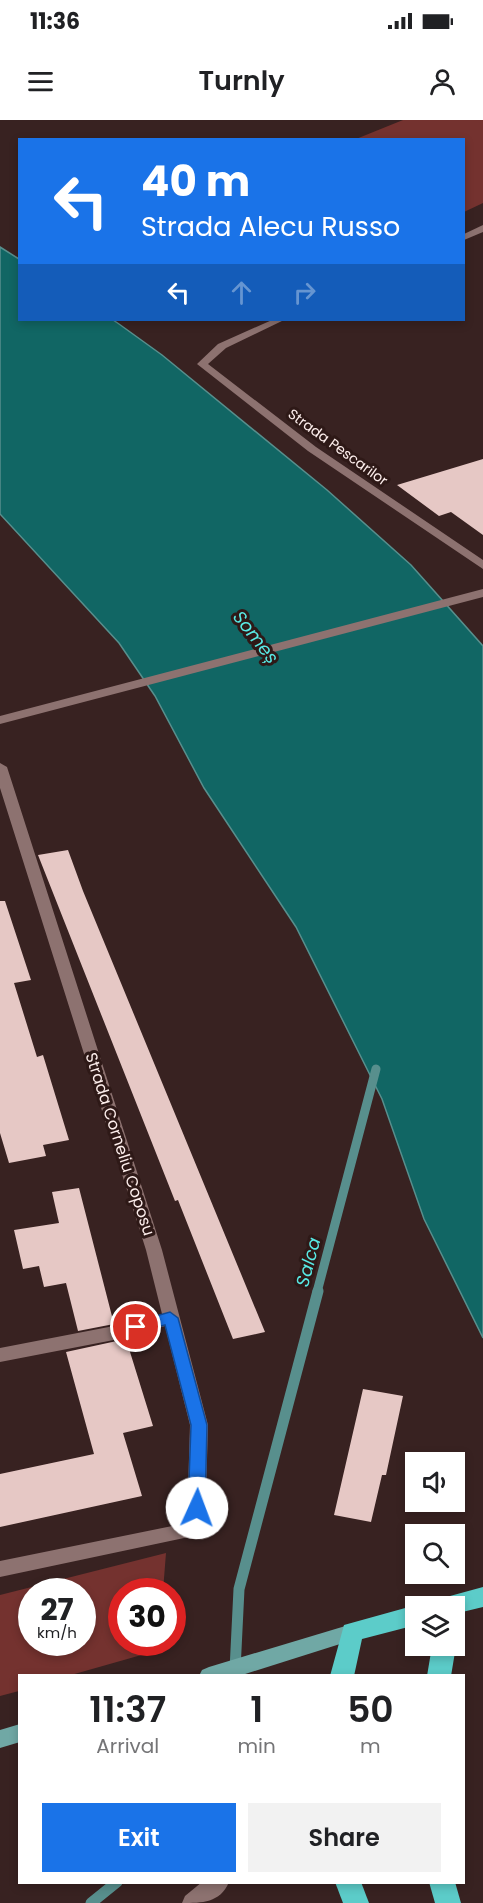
<!DOCTYPE html>
<meta charset="utf-8">
<style>
:root{--surface:#fff;--page:#f2f2f2;--text:#202124;--muted:#757577;--accent:#1a73e8}
body{margin:0;font-family:Poppins,sans-serif;background:var(--page);color:var(--text);height:100vh;display:flex;flex-direction:column;font-size:22px;white-space:nowrap}
*{box-sizing:border-box;margin:0}
p{font-size:20px;color:var(--muted)}
.icon{flex:none;width:33px;height:33px;fill:none;stroke:currentColor;stroke-width:2;stroke-linecap:round;stroke-linejoin:round}
.map{position:relative;flex:1;overflow:hidden}
.sheet{position:absolute;left:18px;top:1554px;width:447px;height:210px;display:flex;flex-direction:column;background:var(--surface);border-radius:0px;box-shadow:0 3px 9px #0003}
.sheet>*{flex:none}
.banner{position:absolute;left:18px;top:18px;width:447px;height:183px;border-radius:0px;box-shadow:0 3px 9px #0003;background:#1a73e8;color:#fff;overflow:hidden}
.fabs{position:absolute;left:405px;top:1332px;display:grid;gap:12px}
.fabs a{display:grid;place-items:center;width:60px;height:60px;border-radius:0px;background:var(--surface);box-shadow:0 3px 9px #0003;font-size:30px}
.speed{position:absolute;left:18px;top:1458px;display:flex;gap:12px;font-size:30px;font-weight:700;text-align:center}
.speed>*{display:grid;place-content:center;width:78px;height:78px;border-radius:50%;background:var(--surface);box-shadow:0 3px 9px #0003;line-height:1}
.speed small{font-size:15px;font-weight:400}
.speed .limit{border:9px solid #d22;background:#fff;color:#111}
.pin{position:absolute;display:grid;place-items:center;width:51px;height:51px;color:#fff;margin:-26px;border:3px solid #fff;border-radius:50%;box-shadow:0 2px 6px #0007}
.me{position:absolute;width:66px;margin:-33px;rotate:2deg;stroke-linejoin:round;filter:drop-shadow(0 0 4px #0008)}
.turn{display:flex;align-items:center;gap:21px;height:126px;padding:0 24px;font-size:27px}
.turn .icon{width:78px;height:78px;stroke-width:2.5}
.turn b{display:block;font-size:42px;line-height:51px}
.lanes{display:flex;align-items:center;height:57px;padding:0 24px;background:#0003;justify-content:center;gap:30px;direction:ltr}
.lanes .off{opacity:.35}
.eta{display:flex;justify-content:space-evenly;align-items:center;height:102px;text-align:center}
.eta b{font-size:36px;font-weight:600;line-height:42px}
.primary-button{display:flex;gap:12px;margin-top:auto;padding:12px 24px}
.primary-button a{flex:1;height:69px;border-radius:0px;background:var(--accent);color:#fff;font-size:24px;font-weight:600;line-height:69px;text-align:center}
.primary-button a+a{background:var(--page);color:var(--text)}
.status{display:flex;justify-content:space-between;align-items:center;height:42px;padding:0 30px;background:var(--surface);direction:ltr}
.status svg{height:16px;fill:currentColor}
header{display:flex;justify-content:space-between;align-items:center;height:78px;padding:0 24px;background:var(--surface);font-size:27px;font-weight:600}
.map>svg:first-child{display:block}
.green{fill:#74322f;fill-rule:evenodd}
.water{fill:#116664;stroke:#588f8d;stroke-width:1.5}
.lines{fill:none;stroke-linecap:round;stroke-linejoin:round}
.stream-far1{stroke:#588f8d;stroke-width:9}
.stream{stroke:#588f8d;stroke-width:11}
.building{fill:#e6c8c5}
.minor{fill:#8d7270;fill-rule:evenodd}
.major{fill:#70a8a5;fill-rule:evenodd}
.highway{fill:#5cccc9;fill-rule:evenodd}
.route{fill:#1a73e8;stroke:#114b97;stroke-width:1.5}
.labels{text-anchor:middle;dominant-baseline:central;stroke-width:6;stroke-linejoin:round;paint-order:stroke}
.far-street-label{font-size:14px;fill:#fdeeec;stroke:#2e1917}
.street-label{font-size:16px;fill:#fdeeec;stroke:#2e1917}
.water-label{font-size:18px;font-style:italic;fill:#58eae5;stroke:#2e1917}
</style>
<div class="status"><b>11:36</b><svg viewBox="0 0 49 12"><path d="M0 12V9h3v3zM5 12V6h3v6zM10 12V3h3v9zM15 12V0h3v12zM26 1h20v11H26zM47 4h2v5h-2z"/></svg></div>
<header><svg class="icon" aria-label="menu" viewBox="0 0 24 24"><path d="M4 6h16M4 12h16M4 18h16"/></svg>Turnly<svg class="icon" aria-label="person" viewBox="0 0 24 24"><circle cx="12" cy="8" r="4"/><path d="M4 21q1-7 8-7t8 7"/></svg></header>
<div class="map">
<svg width="483" height="1783" viewBox="0 0 483 1783">
<rect width="100%" height="100%" fill="#382221"/>
<g class="green">
<path d="M403,0H483V83L464,92V20L356,19Z"/>
<path d="M166,1433L163,1471L122,1472V1522L160,1523L159,1530L71,1555L20,1556L19,1571L0,1576V1475ZM32,1472H82V1522H32Z"/>
</g>
<path class="water" d="M0,127L19,139L20,200H113L119,204L162,235L327,370L411,445L483,526V1218L424,1099L382,979L296,807L204,668L155,576L119,523L0,394Z"/>
<g class="lines">
<path class="stream-far1" d="M317,1172L376,949"/>
<g class="stream">
<path d="M235,1550L239,1469L318,1171"/>
<path d="M91,1783L117,1762"/>
</g>
</g>
<g class="building">
<path d="M483,339V415L451,392L439,396L397,365Z"/>
<path d="M68,730L83,771L265,1212L233,1219L178,1080L175,1081L38,735Z"/>
<path d="M0,781H5L31,860L14,863L37,937L43,935L69,1020L43,1025L46,1036L9,1043L0,1013Z"/>
<path d="M79,1068L114,1204L78,1211L66,1163L44,1167L39,1146L23,1149L14,1110L59,1103L52,1072Z"/>
<path d="M126,1219L153,1306L123,1313L142,1376L0,1407V1354L94,1334L66,1232Z"/>
<path d="M363,1269L403,1276L386,1355H382L371,1402L334,1395Z"/>
</g>
<g class="lines">
<g class="minor">
<path d="M483,105V112L464,120V114Z"/>
<path d="M272,200H284L226,228L208,244L316,327L483,440V449L308,331L197,244L218,224Z"/>
<path d="M483,469V477L0,604V596Z"/>
<path d="M0,643L7,647L162,1130L208,1305L205,1409L203,1414L0,1457V1441L187,1403L190,1305L165,1206L119,1219L0,1242V1228L119,1205L162,1194L146,1130L0,668Z"/>
<path d="M202,1762H229C220,1783 202,1783 182,1783L185,1776Z"/>
</g>
<g class="major">
<path d="M352,1504L359,1506L362,1512L359,1518L239,1556H199L202,1550L209,1547Z"/>
<path d="M20,1604V1622L0,1628V1610Z"/>
</g>
<g class="highway">
<path d="M483,1467V1487L454,1494V1486H435L439,1479Z"/>
<path d="M416,1485L420,1486H416V1505L362,1519L354,1556H330L344,1505Z"/>
<path d="M454,1523L456,1526L451,1556H427L432,1526H454Z"/>
<path d="M335,1762H361L369,1783H343Z"/>
<path d="M429,1762H455L461,1783H435Z"/>
</g>
</g>
<path class="route" d="M170,1192L178,1198L207,1305L205,1388L203,1393H191L188,1388L191,1305L165,1205L136,1213L129,1207L131,1203Z"/>
<g class="labels">
<g class="far-street-label">
<text transform="translate(338 327) rotate(36)">Strada Pescarilor</text>
</g>
<g class="street-label">
<text transform="translate(120 1024) rotate(72)">Strada Corneliu Coposu</text>
</g>
<g class="water-label">
<text transform="translate(256 517) rotate(52)">Someș</text>
<text transform="translate(308 1142) rotate(-75)">Salca</text>
</g>
</g>
</svg>
<div class="fabs">
<a><svg class="icon" aria-label="sound" viewBox="0 0 24 24"><path d="M4 9h4l5-4v14l-5-4H4zM17 9q2 3 0 6"/></svg></a>
<a><svg class="icon" aria-label="search" viewBox="0 0 24 24"><circle cx="10" cy="10" r="6"/><path d="M15 15l6 6"/></svg></a>
<a><svg class="icon" aria-label="layers" viewBox="0 0 24 24"><path d="M12 4l9 5-9 5-9-5zM3 14l9 5 9-5"/></svg></a>
</div>
<div class="speed"><div>27<small>km/h</small></div><div class="limit">30</div></div>
<div class="pin" style="left:136px;top:1207px;background:#d93025"><svg class="icon" aria-label="arrive" viewBox="0 0 24 24"><path d="M6 21V4h12l-3 4 3 4H6"/></svg></div>
<svg class="me" style="left:197px;top:1388px" viewBox="-20 -20 40 40"><circle r="19" fill="#fff"/><path d="M0-13L10 11 0 6-10 11z" fill="#1a73e8"/></svg>
<div class="banner">
<div class="turn"><svg class="icon" aria-label="left" viewBox="0 0 24 24"><path d="M17 20v-9H6M10 6l-5 5 5 5"/></svg><div><b>40 m</b>Strada Alecu Russo</div></div>
<div class="lanes"><svg class="icon" aria-label="left" viewBox="0 0 24 24"><path d="M17 20v-9H6M10 6l-5 5 5 5"/></svg><svg class="icon off" aria-label="ahead" viewBox="0 0 24 24"><path d="M12 20V5M6 11l6-6 6 6"/></svg><svg class="icon off" aria-label="right" viewBox="0 0 24 24"><path d="M7 20v-9h11M14 6l5 5-5 5"/></svg></div>
</div>
<section class="sheet">
<div class="eta">
<div><b>11:37</b><p>Arrival</p></div>
<div><b>1</b><p>min</p></div>
<div><b>50</b><p>m</p></div>
</div>
<div class="primary-button"><a>Exit</a><a>Share</a></div>
</section>
</div>
